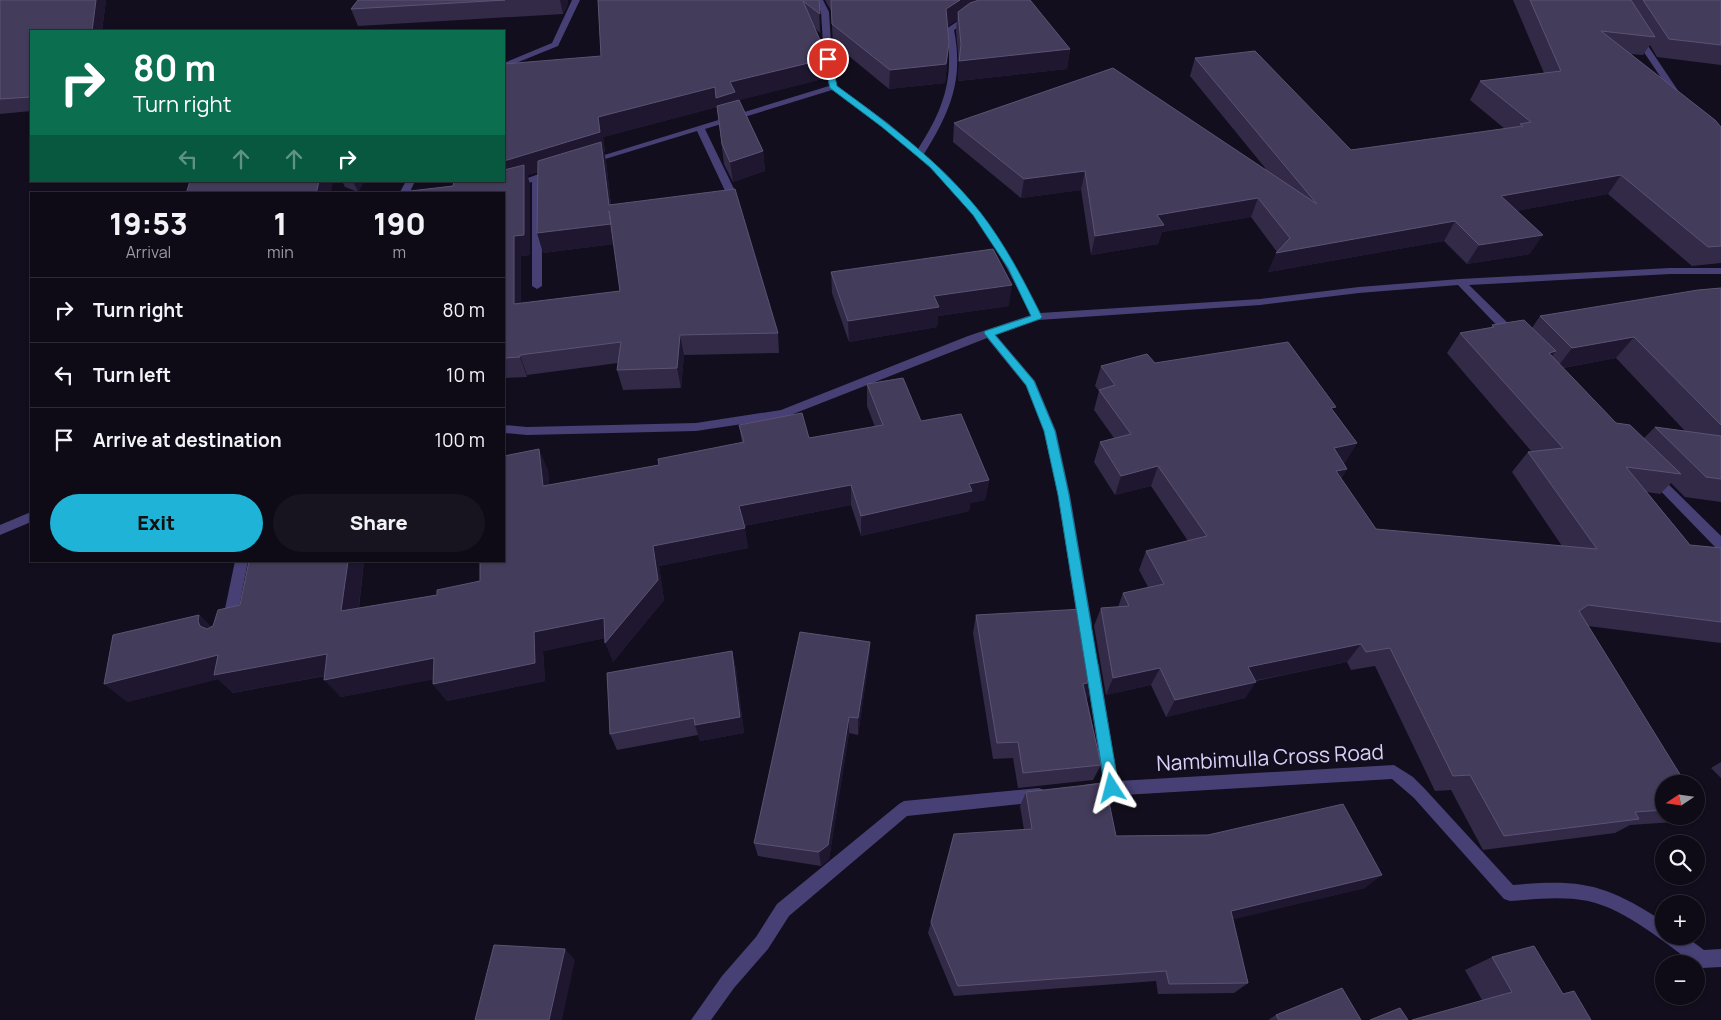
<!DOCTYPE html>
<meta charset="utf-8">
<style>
:root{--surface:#0e0a16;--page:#17131f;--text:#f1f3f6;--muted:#9b9aa1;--line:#2e2b35;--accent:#1eb3d7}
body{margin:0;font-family:Manrope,sans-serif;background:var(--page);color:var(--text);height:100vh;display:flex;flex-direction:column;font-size:19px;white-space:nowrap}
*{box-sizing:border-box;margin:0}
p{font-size:16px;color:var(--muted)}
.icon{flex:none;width:28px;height:28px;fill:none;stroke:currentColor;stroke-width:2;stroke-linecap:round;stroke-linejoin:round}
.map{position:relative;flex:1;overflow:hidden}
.drawer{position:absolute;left:30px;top:192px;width:475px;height:370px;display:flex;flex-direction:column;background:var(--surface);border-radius:0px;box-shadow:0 1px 4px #0004,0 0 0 1px var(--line)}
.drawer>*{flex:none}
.banner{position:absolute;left:30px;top:30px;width:475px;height:152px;border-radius:0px;box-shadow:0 1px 4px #0004,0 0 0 1px var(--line);background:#0b6e4f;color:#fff;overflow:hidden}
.needle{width:32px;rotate:257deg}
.buttons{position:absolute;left:1655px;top:775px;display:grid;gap:10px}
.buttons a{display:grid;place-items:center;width:50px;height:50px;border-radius:50%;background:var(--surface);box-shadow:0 1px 4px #0004,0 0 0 1px var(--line);font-size:25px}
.pin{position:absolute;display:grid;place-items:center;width:42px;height:42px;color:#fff;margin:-21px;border:2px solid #fff;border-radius:50%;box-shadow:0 1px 5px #0007}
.me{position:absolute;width:55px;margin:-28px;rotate:351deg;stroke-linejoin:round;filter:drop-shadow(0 0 4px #0008)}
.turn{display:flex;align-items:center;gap:18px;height:105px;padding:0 20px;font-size:22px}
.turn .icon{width:65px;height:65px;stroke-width:2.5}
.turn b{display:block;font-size:35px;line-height:42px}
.lanes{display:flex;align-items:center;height:48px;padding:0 20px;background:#0003;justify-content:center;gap:25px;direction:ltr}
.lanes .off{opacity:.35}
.eta{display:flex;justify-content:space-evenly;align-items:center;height:85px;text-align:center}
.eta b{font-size:30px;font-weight:800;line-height:35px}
.action{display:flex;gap:10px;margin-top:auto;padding:10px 20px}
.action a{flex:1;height:58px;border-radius:30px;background:var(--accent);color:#111;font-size:20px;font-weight:800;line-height:58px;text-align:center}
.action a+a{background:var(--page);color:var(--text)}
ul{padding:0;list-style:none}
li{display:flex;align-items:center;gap:15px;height:65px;padding:0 20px;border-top:1px solid var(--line)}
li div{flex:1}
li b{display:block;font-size:19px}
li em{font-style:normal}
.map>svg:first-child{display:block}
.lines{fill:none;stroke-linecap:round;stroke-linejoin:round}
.minor{fill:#474075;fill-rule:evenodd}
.wall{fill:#332a48;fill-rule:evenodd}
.shaded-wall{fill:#1e172f}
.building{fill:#443c5b;stroke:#5c5374}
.route{fill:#1eb3d7;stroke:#14748c}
.labels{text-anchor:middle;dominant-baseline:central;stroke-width:4;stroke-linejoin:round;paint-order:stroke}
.near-street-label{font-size:21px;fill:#d9d1f8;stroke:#120e1d}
</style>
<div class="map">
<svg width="1721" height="1020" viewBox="0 0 1721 1020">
<rect width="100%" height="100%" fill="#120e1d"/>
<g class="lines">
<g class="minor">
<path d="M572,0H580L558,46L504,68V63L552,43Z"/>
<path d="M815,0H823L829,12L832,59L837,86L888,123L918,149C944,109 955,77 946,29L967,15H973V19L954,30C964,80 950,112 924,154C976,198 1011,253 1040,313L1260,299L1359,287L1460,279L1670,268H1721V274H1670L1469,285L1517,332L1518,335L1517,338H1509L1458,285L1359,293L1260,305L1038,320L996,335L1035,381L1056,431L1070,495L1092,624L1090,628L1085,630L1080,628L1078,624L1058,495L1044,431L1026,386L987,338L783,418L696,431L527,435L504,433V425L527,427L696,423L781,410L968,336L1031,315C1014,281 997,247 974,216C936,166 883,127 832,90L705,129L736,193L734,195L731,196L726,193L697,131L592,163H586L585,161L829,86L824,59L821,12Z"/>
<path d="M1634,34H1640L1683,98L1682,100H1676L1633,36Z"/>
<path d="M553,169L556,170V174L542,179V286L537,289L532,286V182L513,188L508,185Z"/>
<path d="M406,181H415L409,194H399Z"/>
<path d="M1654,472L1658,474L1721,536V549L1716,548L1650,480L1648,477L1650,474Z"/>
<path d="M31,512V522L0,535V525Z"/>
<path d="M235,561H248L236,623L234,627L229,629L224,627L222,623Z"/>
<path d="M1092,659L1097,661L1099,665L1118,781L1394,765L1413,777L1424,788L1513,885C1583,879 1605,884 1664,922V936H1685L1704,950L1721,949V967L1702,968L1696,965C1664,943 1628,910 1588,901C1562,896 1536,899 1510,901L1504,899L1414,798L1392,779L1089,797L1084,795L1081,790L1084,785L1103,782L1085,665L1087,661Z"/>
<path d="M1039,788L1044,790L1047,795L1044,800L1039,802L907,816L789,916L768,949L734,988L711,1020H691L722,976L756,937L777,904L899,804L904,801Z"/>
</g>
</g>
<g class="wall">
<path d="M0,0H106L102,31H31V111L0,114Z"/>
<path d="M358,0H568L567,6L563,14L358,26L351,9Z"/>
<path d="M598,0H819L820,33L815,28L825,59L826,78L739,100L763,151L765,171L733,182L724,164L717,107L603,137L605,152H604L606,161L611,205L778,333L779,353L684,355L681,388L623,390L617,370L618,363L527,375V377L504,378V194L453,186L601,56ZM538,172L543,253L614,244L620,291L521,303V256L530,255V184L527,175Z"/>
<path d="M825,0H1030L1070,49L1067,69L958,81L959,64L956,31L957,20L947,26L949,43L945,83L889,89L833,43L831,11Z"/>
<path d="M1513,0H1721V65L1657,57L1650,45L1643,55L1630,54L1721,127V263L1692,266L1608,194L1516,211L1530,254L1467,264L1444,241L1268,272L1277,252L1251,217L1162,232L1158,244L1091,255L1081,190L1021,198L953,142L954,123L1266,169L1190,76L1195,58L1351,150L1505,129L1470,100L1480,81L1544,73Z"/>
<path d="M342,181H364L358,192L345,187Z"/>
<path d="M831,272L1009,306L938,316L937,327L849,342L832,293Z"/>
<path d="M1721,288V502L1685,497L1671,483L1660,494L1647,492L1690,545L1721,548V643L1588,626L1664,784V816H1685L1674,822L1630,825L1615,833L1483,850L1451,790L1435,791L1375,666L1351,670L1347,662L1256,681L1245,698L1166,717L1151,685L1106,695L1094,626L1101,608L1118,607L1123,593L1148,587L1139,570L1146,551L1188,541L1151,486L1115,495L1094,462L1100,442L1114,438L1094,410L1099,391L1095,386L1101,366L1155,363L1333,411L1357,443L1345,462L1344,463L1347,469L1341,479L1376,529L1562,546L1512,472L1528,452H1532L1447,353L1460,333L1491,328L1492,325L1532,328L1540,316ZM1616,358L1685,431L1655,427L1644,438L1616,423L1563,368Z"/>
<path d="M867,384L921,421L989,480L985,500L970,503L969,511L861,536L851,505L744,526L748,548L659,566L664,600L613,662L605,638L543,651L545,681L447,701L433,684L434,679L341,697L325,676L233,693L218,679L127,702L199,615L211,627L240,605L249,561H364L359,608L437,595L480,581L548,470L549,485L659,465L742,443L739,425L809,438L875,427L867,406Z"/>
<path d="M976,615L1095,681L1088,698L1086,699L1101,765L1093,780L1018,788L1013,758L993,759L973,633Z"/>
<path d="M870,642L869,659L858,735L849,733L829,859L821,866L758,856L754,843Z"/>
<path d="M732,651L736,669L744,733L700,741L698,735L617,750L610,734Z"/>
<path d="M1721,762V778L1711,768Z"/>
<path d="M1026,792L1116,836L1365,888L1233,919L1248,983L1234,993L1158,994L1156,981L954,996L928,933L931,922L1024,830L1020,806Z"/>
<path d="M1492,957L1563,994L1482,1000L1465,970Z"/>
<path d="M1276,1015L1361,1020H1268Z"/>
</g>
<g class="shaded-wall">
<path d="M96,0H106L102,31H92Z"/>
<path d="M560,0H568L567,6L563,14Z"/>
<path d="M960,0H1008L958,12L957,20L945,28L946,9Z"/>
<path d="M949,43L945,83L889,89L890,70Z"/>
<path d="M1070,49L1067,69L958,81L959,61Z"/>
<path d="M825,59L826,78L736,101L717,107L603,137L605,152H604L606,161L613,225L609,205L602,152L527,175L530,184V255L521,256V324L514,304L504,181V161L598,117L730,82Z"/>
<path d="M763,151L765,171L733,182L730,162Z"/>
<path d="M1085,171L1081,190L1021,198L1024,179Z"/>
<path d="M1621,175L1608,194L1489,216L1501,196Z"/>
<path d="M319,181H333L331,194H316Z"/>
<path d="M353,181H364L358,192Z"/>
<path d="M1258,198L1251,217L1162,232L1158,244L1091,255L1095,236L1157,215Z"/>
<path d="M609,211L616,244L543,253L537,233Z"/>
<path d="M1455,221L1444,241L1268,272L1276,253Z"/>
<path d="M1543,235L1530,254L1467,264L1479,245Z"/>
<path d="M1012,285L1009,306L938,316L937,327L849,342L848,321L934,296Z"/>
<path d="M680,335L684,355L681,388L677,368Z"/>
<path d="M1634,337L1616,358L1556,369L1572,348Z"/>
<path d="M1556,351L1540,372L1549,353Z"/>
<path d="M520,355L527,375V377L520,357Z"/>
<path d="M1357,443L1345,462L1322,467L1334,448Z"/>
<path d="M539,449L548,470L551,507L543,486Z"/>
<path d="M1158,466L1151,486L1115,495L1121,476Z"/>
<path d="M1347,469L1335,488L1336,471Z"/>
<path d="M989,480L985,500L970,503L969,511L861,536V516L969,484Z"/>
<path d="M851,485V505L743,526L739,506Z"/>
<path d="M745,528L748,548L659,566L664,600L613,662L605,643L610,637L543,651L545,681L447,701L433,684L534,632L653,546Z"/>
<path d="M348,561H364L356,630L341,611Z"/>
<path d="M199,615L218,634L200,626L198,621Z"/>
<path d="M870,642L869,659L858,735V718Z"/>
<path d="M1361,644L1347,662L1237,684L1248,667Z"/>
<path d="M732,651L736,669L744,733L700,741L695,725Z"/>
<path d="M327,654L343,672L233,693L218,679L127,702L104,684L218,655Z"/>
<path d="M434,658L447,677L341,697L324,680Z"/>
<path d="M1160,668L1151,685L1106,695L1113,678Z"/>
<path d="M1095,681L1088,698L1077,701L1083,684Z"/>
<path d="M1256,682L1245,698L1166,717L1175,700Z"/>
<path d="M849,717V733L829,859L821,866L819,852Z"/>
<path d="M1382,875L1365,888L1218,923L1231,911Z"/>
<path d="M565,949L575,960L562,1020H549Z"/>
</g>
<g class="building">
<path d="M0,0H96L92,31H31V97L0,99Z"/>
<path d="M358,0H505L351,9Z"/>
<path d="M598,0H819L820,14L803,1L823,47L825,59L730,82L735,92L716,98L715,87L598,117L600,132L504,161V64L601,56Z"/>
<path d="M831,0H960L946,9L949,43L946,64L890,70L832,24Z"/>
<path d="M979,0H1030L1070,49L959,61L961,45L958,12L970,3Z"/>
<path d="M1530,0H1631L1655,37L1601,31L1715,120L1721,127V246L1708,247L1621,175L1501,196L1543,235L1479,245L1455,221L1276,253L1290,238L1258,198L1157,215L1164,225L1095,236L1085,171L1024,179L954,123L1113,68L1317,204L1195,58L1255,51L1351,150L1523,126L1520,124L1531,122L1480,81L1561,71Z"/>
<path d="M1643,0H1721V45L1669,39Z"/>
<path d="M739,100L763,151L730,162L722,144L717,106Z"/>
<path d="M601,142L609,205L735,189L778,333L680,335L677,368L617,370L621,342L520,355V357L504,358V194H410V191L453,186L454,181H504V170L524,165V235L514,236V304L620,291L609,211L611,224L537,233L538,161Z"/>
<path d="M190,181H319L316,194H186Z"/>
<path d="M993,249L1012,285L934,296L939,307L848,321L831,272Z"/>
<path d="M1721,288V425L1634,337L1572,348L1540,316L1698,290Z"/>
<path d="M1524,320L1556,351L1549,353L1616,423L1630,425L1681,474L1626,467L1690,545L1721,548V622L1588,605L1579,611L1686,784H1664V810L1635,812L1639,819L1504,836L1470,775L1453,776L1390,648L1366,652L1361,644L1248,667L1256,682L1175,700L1160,668L1113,678L1101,608L1129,606L1123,593L1164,584L1146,551L1207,536L1158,466L1121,476L1100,442L1131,434L1099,390L1115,385L1101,366L1147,354L1155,363L1288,342L1336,407L1331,408L1357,443L1334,448L1347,469L1336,471L1376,529L1597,549L1528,452L1563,448L1460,333L1494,327L1492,325Z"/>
<path d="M903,378L921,421L961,414L989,480L969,484L972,491L861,516L851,485L739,506L745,528L653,546L658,580L605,643L604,618L534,632L535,663L433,684L434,658L324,680L327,654L214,675L218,655L104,684L113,635L199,615L198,621L200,626L207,629L213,626L218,610L240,605L249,561H348L341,611L437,595V590L480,581V561H504V456L539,449L543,486L659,465L658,459L744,442L739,425L802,413L809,438L883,425L867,384Z"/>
<path d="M1655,427L1721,436V479L1706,477Z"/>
<path d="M1083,609L1095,681L1083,684L1101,765L1023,773L1018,742L997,743L976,615Z"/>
<path d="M800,632L870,642L858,718L849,717L828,845L819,852L754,843Z"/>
<path d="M732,651L740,717L695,725L694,718L610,734L607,673Z"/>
<path d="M1105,783L1116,836L1208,835L1343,804L1382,875L1231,911L1248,983L1169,984L1166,971L958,986L931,922L954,834L1032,829L1026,792Z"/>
<path d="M1696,801L1701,808H1696Z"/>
<path d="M494,945L565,949L549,1020H475Z"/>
<path d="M1534,946L1563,994L1574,991L1591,1020H1412L1512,992L1492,957Z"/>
<path d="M1342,988L1361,1020H1279L1276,1015Z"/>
<path d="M1400,1008L1408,1020H1370Z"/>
</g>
<path class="route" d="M828,56L831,59L837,86C888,123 940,162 980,212C1005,244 1024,281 1042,317L1040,319L995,335L1034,381L1055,431L1069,495L1119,788L1117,793L1112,795L1107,793L1105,788L1058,495L1044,431L1026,385L984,333L985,331L1031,316L1008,268L973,215L930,167L882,127L830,88L824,59Z"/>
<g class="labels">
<g class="near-street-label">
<text transform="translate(1270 757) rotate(-3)">Nambimulla Cross Road</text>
</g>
</g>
</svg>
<div class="buttons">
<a><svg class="needle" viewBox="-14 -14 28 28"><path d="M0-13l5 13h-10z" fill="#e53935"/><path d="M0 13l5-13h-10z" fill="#9b9aa1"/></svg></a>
<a><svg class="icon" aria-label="search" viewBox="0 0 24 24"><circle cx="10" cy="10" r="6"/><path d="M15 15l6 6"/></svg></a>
<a>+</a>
<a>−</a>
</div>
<div class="pin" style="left:828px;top:59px;background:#d93025"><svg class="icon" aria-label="arrive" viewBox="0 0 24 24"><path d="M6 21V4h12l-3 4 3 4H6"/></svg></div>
<svg class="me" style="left:1112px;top:788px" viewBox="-20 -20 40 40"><path d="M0-17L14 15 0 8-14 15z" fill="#1eb3d7" stroke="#fff" stroke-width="4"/></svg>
<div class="banner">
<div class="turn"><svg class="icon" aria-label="right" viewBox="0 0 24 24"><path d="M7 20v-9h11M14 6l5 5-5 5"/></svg><div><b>80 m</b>Turn right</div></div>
<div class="lanes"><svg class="icon off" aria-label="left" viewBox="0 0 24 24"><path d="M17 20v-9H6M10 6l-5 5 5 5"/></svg><svg class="icon off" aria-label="ahead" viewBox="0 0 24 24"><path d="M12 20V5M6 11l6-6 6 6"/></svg><svg class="icon off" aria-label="ahead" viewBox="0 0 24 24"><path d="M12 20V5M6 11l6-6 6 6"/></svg><svg class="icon" aria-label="right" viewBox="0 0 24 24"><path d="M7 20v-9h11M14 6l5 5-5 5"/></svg></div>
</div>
<section class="drawer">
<div class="eta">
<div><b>19:53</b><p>Arrival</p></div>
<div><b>1</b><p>min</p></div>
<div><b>190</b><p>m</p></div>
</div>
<ul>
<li><svg class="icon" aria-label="right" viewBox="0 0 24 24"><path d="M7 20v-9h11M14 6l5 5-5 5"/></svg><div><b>Turn right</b></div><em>80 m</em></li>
<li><svg class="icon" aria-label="left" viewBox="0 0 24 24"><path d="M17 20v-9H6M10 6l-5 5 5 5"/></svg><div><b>Turn left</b></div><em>10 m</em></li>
<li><svg class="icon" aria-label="arrive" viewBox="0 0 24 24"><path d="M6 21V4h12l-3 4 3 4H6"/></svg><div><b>Arrive at destination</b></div><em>100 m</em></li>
</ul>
<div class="action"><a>Exit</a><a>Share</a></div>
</section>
</div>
